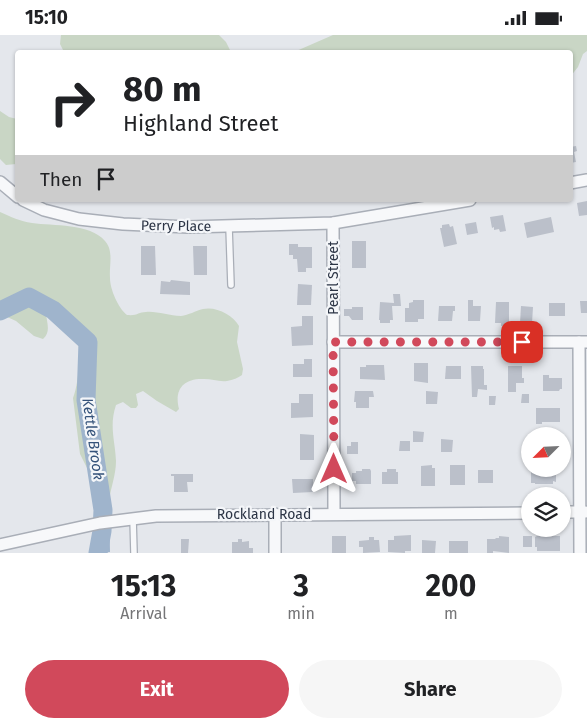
<!DOCTYPE html>
<style>
:root{--surface:#fff;--page:#f6f6f6;--text:#202124;--muted:#757577;--accent:#d1495b}
body{margin:0;font-family:"Fira Sans",sans-serif;background:var(--page);color:var(--text);height:100vh;display:flex;flex-direction:column;font-size:19px;white-space:nowrap}
*{box-sizing:border-box;margin:0}
p{font-size:16px;color:var(--muted)}
.icon{flex:none;width:28px;height:28px;fill:none;stroke:currentColor;stroke-width:2;stroke-linecap:round;stroke-linejoin:round}
.map{position:relative;height:518px;overflow:hidden}
.drawer{display:flex;flex-direction:column;background:var(--surface);flex:1}
.drawer>*{flex:none}
.banner{position:absolute;left:15px;top:15px;width:558px;height:152px;border-radius:5px;box-shadow:0 1px 4px #0004;background:#fff;color:var(--text);overflow:hidden}
.needle{width:32px;rotate:246deg}
.controls{position:absolute;left:521px;top:392px;display:grid;gap:10px}
.controls a{display:grid;place-items:center;width:50px;height:50px;border-radius:50%;background:var(--surface);box-shadow:0 1px 4px #0004;font-size:25px}
.pin{position:absolute;display:grid;place-items:center;width:42px;height:42px;color:#fff;margin:-21px;border-radius:10px;box-shadow:0 2px 8px #0006}
.me{position:absolute;width:55px;margin:-28px;rotate:0deg;stroke-linejoin:round;filter:drop-shadow(0 0 4px #0008)}
.turn{display:flex;align-items:center;gap:18px;height:105px;padding:0 25px;font-size:22px}
.turn .icon{width:65px;height:65px;stroke-width:2.5}
.turn b{display:block;font-size:35px;line-height:42px}
.then{display:flex;align-items:center;height:48px;padding:0 25px;background:#0003;gap:10px;font-size:19px}
.eta{display:flex;justify-content:space-evenly;align-items:center;height:85px;text-align:center}
.eta b{font-size:30px;font-weight:700;line-height:35px}
.button{display:flex;gap:10px;margin-top:auto;padding:10px 25px}
.button a{flex:1;height:58px;border-radius:30px;background:var(--accent);color:#fff;font-size:20px;font-weight:700;line-height:58px;text-align:center}
.button a+a{background:var(--page);color:var(--text)}
.status{display:flex;justify-content:space-between;align-items:center;height:35px;padding:0 25px;background:var(--surface);direction:ltr}
.status svg{height:14px;fill:currentColor}
.map>svg:first-child{display:block}
.green{fill:#c9d6c5}
.water{fill:#9fb4cc}
.lines{fill:none;stroke-linecap:round;stroke-linejoin:round}
.river{stroke:#9fb4cc;stroke-width:19}
.building{fill:#bbc0ca}
.service-casing{stroke:#a9aeb7;stroke-width:8}
.minor-casing{stroke:#a9aeb7;stroke-width:14}
.service{stroke:#f7f8fa;stroke-width:5.5}
.minor{stroke:#f7f8fa;stroke-width:11}
.route{stroke:#d1495b;stroke-width:9;stroke-dasharray:0 16.2}
.labels{text-anchor:middle;dominant-baseline:central;stroke-width:4.5;stroke-linejoin:round;paint-order:stroke}
.street-label{font-size:14px;fill:#2b3445;stroke:#f4f6f9}
.water-label{font-size:15px;font-style:italic;fill:#34527a;stroke:#f4f6f9}
</style>
<div class="status"><b>15:10</b><svg viewBox="0 0 49 12"><path d="M0 12V9h3v3zM5 12V6h3v6zM10 12V3h3v9zM15 12V0h3v12zM26 1h20v11H26zM47 4h2v5h-2z"/></svg></div>
<div class="map">
<svg width="587" height="518" viewBox="0 0 587 518">
<rect width="100%" height="100%" fill="#e4e7ec"/>
<g class="green">
<path d="M61,0H219L226,7L231,17H64L60,9Z"/>
<path d="M333,0H587V16L583,19L578,32L570,42V18L281,17H294Z"/>
<path d="M0,76L9,82L17,84L16,129L6,130L0,124Z"/>
<path d="M0,177C11,182 20,186 32,188C53,191 90,188 105,206C114,216 109,230 110,243C110,254 118,273 127,280C138,281 138,277 146,277C157,276 169,281 181,281C189,280 195,276 203,274C216,271 233,280 239,291L237,307L243,334L242,340C238,343 233,345 227,346C219,347 212,344 204,344C183,343 174,355 179,374L176,377L157,366L143,356L136,359L138,370L136,373H131L123,367L116,370C109,391 115,405 116,426C116,439 111,452 109,465L98,466L97,453L80,419L73,363C78,351 82,316 77,304C73,293 60,277 49,276L46,279C47,288 51,297 43,304L34,301L16,286L5,281L0,284Z"/>
</g>
<path class="water" d="M109,465L110,517L98,518L102,492L98,466Z"/>
<g class="lines">
<path class="river" d="M0,276L29,262L53,275L88,307L86,365L103,475L102,496L98,518"/>
</g>
<g class="building">
<path d="M576,111L577,116L574,117L576,127L570,128V112Z"/>
<path d="M587,166V180L579,181L577,168Z"/>
<path d="M503,180L506,196L500,197L499,194L494,195V192L492,193L490,182Z"/>
<path d="M551,182L554,197L527,203L524,188Z"/>
<path d="M476,187L478,198L467,200L465,189Z"/>
<path d="M449,189L450,192L453,191L457,209L444,212L440,193H442V190Z"/>
<rect x="352" y="206" width="14" height="27"/>
<path d="M289,209H298V212H312V233H306V237H298L297,224H293V220H289Z"/>
<path d="M141,211H155L156,240H141Z"/>
<path d="M193,211H207V240H194Z"/>
<path d="M171,245L190,247V260L160,259L161,246L170,247Z"/>
<path d="M298,249L312,250L311,270H297Z"/>
<path d="M393,259H400L401,271H392L393,285H390V288H380V285H379L380,267L394,268Z"/>
<path d="M413,265H424V284H418V287H405V273H409V268L413,267Z"/>
<path d="M468,265H473V271H481L480,286H468Z"/>
<path d="M580,266H587V278H581Z"/>
<path d="M496,267H509V288L506,287V291H501V288H495Z"/>
<rect x="549" y="268" width="16" height="13"/>
<path d="M439,271H455V276H453L452,286H438Z"/>
<path d="M521,271L533,272L532,288H520Z"/>
<path d="M352,272H363V285H352L349,281H344V274H352Z"/>
<path d="M302,281H313V310L292,311L291,292L302,291Z"/>
<path d="M304,324H312V342H293V329H304Z"/>
<path d="M414,328H428V348L414,346Z"/>
<path d="M366,330H384L385,345L360,344V332H366Z"/>
<path d="M446,331H461V344H445Z"/>
<path d="M471,331H483V334H484V350H487V355L478,354L477,362H472Z"/>
<path d="M508,331H522V343H524V348H516V357H508Z"/>
<path d="M543,340H549V343H562V354H560L559,356H543Z"/>
<path d="M355,356H373L374,362H369V373H356V367H354Z"/>
<path d="M426,356L438,357L437,369H426Z"/>
<path d="M299,359H313V382L291,383V368H299Z"/>
<path d="M522,359H529V368H521Z"/>
<path d="M489,361H496L495,370H489Z"/>
<path d="M536,373H560V387H542V389H536Z"/>
<path d="M413,396L424,397L423,407H413Z"/>
<path d="M300,399L314,400V425H300Z"/>
<path d="M441,404L453,405L452,417H441Z"/>
<path d="M400,406H410V416H399Z"/>
<path d="M351,407H358V419H347V411H351Z"/>
<path d="M432,430V433H435V451H421V431Z"/>
<rect x="450" y="430" width="15" height="20"/>
<path d="M362,434H370L371,436V449H356V446H352V438H356V436H362Z"/>
<path d="M387,434H396V437H398V449H382V437H387Z"/>
<rect x="478" y="435" width="15" height="13"/>
<path d="M536,435H552V438H556V447L553,446V449H535V448H531V437H536Z"/>
<path d="M171,439H193V447H187L188,457H174V441H171Z"/>
<path d="M292,444H313V457L293,458Z"/>
<path d="M411,500V516H405V518L388,517V505H394V501Z"/>
<rect x="332" y="501" width="14" height="17"/>
<path d="M499,501L509,502V518L493,516V518H487V504H495L496,503H499Z"/>
<rect x="523" y="501" width="9" height="11"/>
<path d="M537,501H560V516H537V512H535V502Z"/>
<path d="M369,502H374V505H379L380,517L363,518V512H359V506L369,505Z"/>
<path d="M181,504H189L188,518H181Z"/>
<path d="M238,504H242V507L249,506V513H253V518H232V507H238Z"/>
<path d="M422,505L436,506L435,518H422Z"/>
<rect x="449" y="506" width="19" height="12"/>
</g>
<g class="lines">
<g class="service-casing">
<g id="service">
<path d="M229,192L231,250"/>
<path d="M133,483L134,518"/>
</g>
</g>
<g class="minor-casing">
<g id="minor">
<path d="M0,147L18,162"/>
<path d="M570,148L587,145"/>
<path d="M23,165L44,175L79,184L123,189L188,192L333,188L470,165"/>
<path d="M333,188L334,479"/>
<path d="M333,307H587"/>
<path d="M579,307L580,518"/>
<path d="M562,477H585"/>
<path d="M275,479V518"/>
<path d="M0,510L100,488L156,481L530,478"/>
</g>
</g>
<use href="#service" class="service"/>
<use href="#minor" class="minor"/>
</g>
<g class="lines">
<path class="route" d="M334,434L333,307H522"/>
</g>
<g class="labels">
<g class="street-label">
<text transform="translate(176 191) rotate(1)">Perry Place</text>
<text transform="translate(333 243) rotate(-90)">Pearl Street</text>
<text x="264" y="479">Rockland Road</text>
</g>
<g class="water-label">
<text transform="translate(93 404) rotate(82)">Kettle Brook</text>
</g>
</g>
</svg>
<div class="controls">
<a><svg class="needle" viewBox="-14 -14 28 28"><path d="M0-13l5 13h-10z" fill="#e53935"/><path d="M0 13l5-13h-10z" fill="#757577"/></svg></a>
<a><svg class="icon" aria-label="layers" viewBox="0 0 24 24"><path d="M12 4l9 5-9 5-9-5zM3 14l9 5 9-5"/></svg></a>
</div>
<div class="pin" style="left:522px;top:307px;background:#d93025"><svg class="icon" aria-label="arrive" viewBox="0 0 24 24"><path d="M6 21V4h12l-3 4 3 4H6"/></svg></div>
<svg class="me" style="left:334px;top:434px" viewBox="-20 -20 40 40"><path d="M0-17L14 15 0 8-14 15z" fill="#d1495b" stroke="#fff" stroke-width="4"/></svg>
<div class="banner">
<div class="turn"><svg class="icon" aria-label="right" viewBox="0 0 24 24"><path d="M7 20v-9h11M14 6l5 5-5 5"/></svg><div><b>80 m</b>Highland Street</div></div>
<div class="then">Then<svg class="icon" aria-label="arrive" viewBox="0 0 24 24"><path d="M6 21V4h12l-3 4 3 4H6"/></svg></div>
</div>
</div>
<section class="drawer">
<div class="eta">
<div><b>15:13</b><p>Arrival</p></div>
<div><b>3</b><p>min</p></div>
<div><b>200</b><p>m</p></div>
</div>
<div class="button"><a>Exit</a><a>Share</a></div>
</section>
